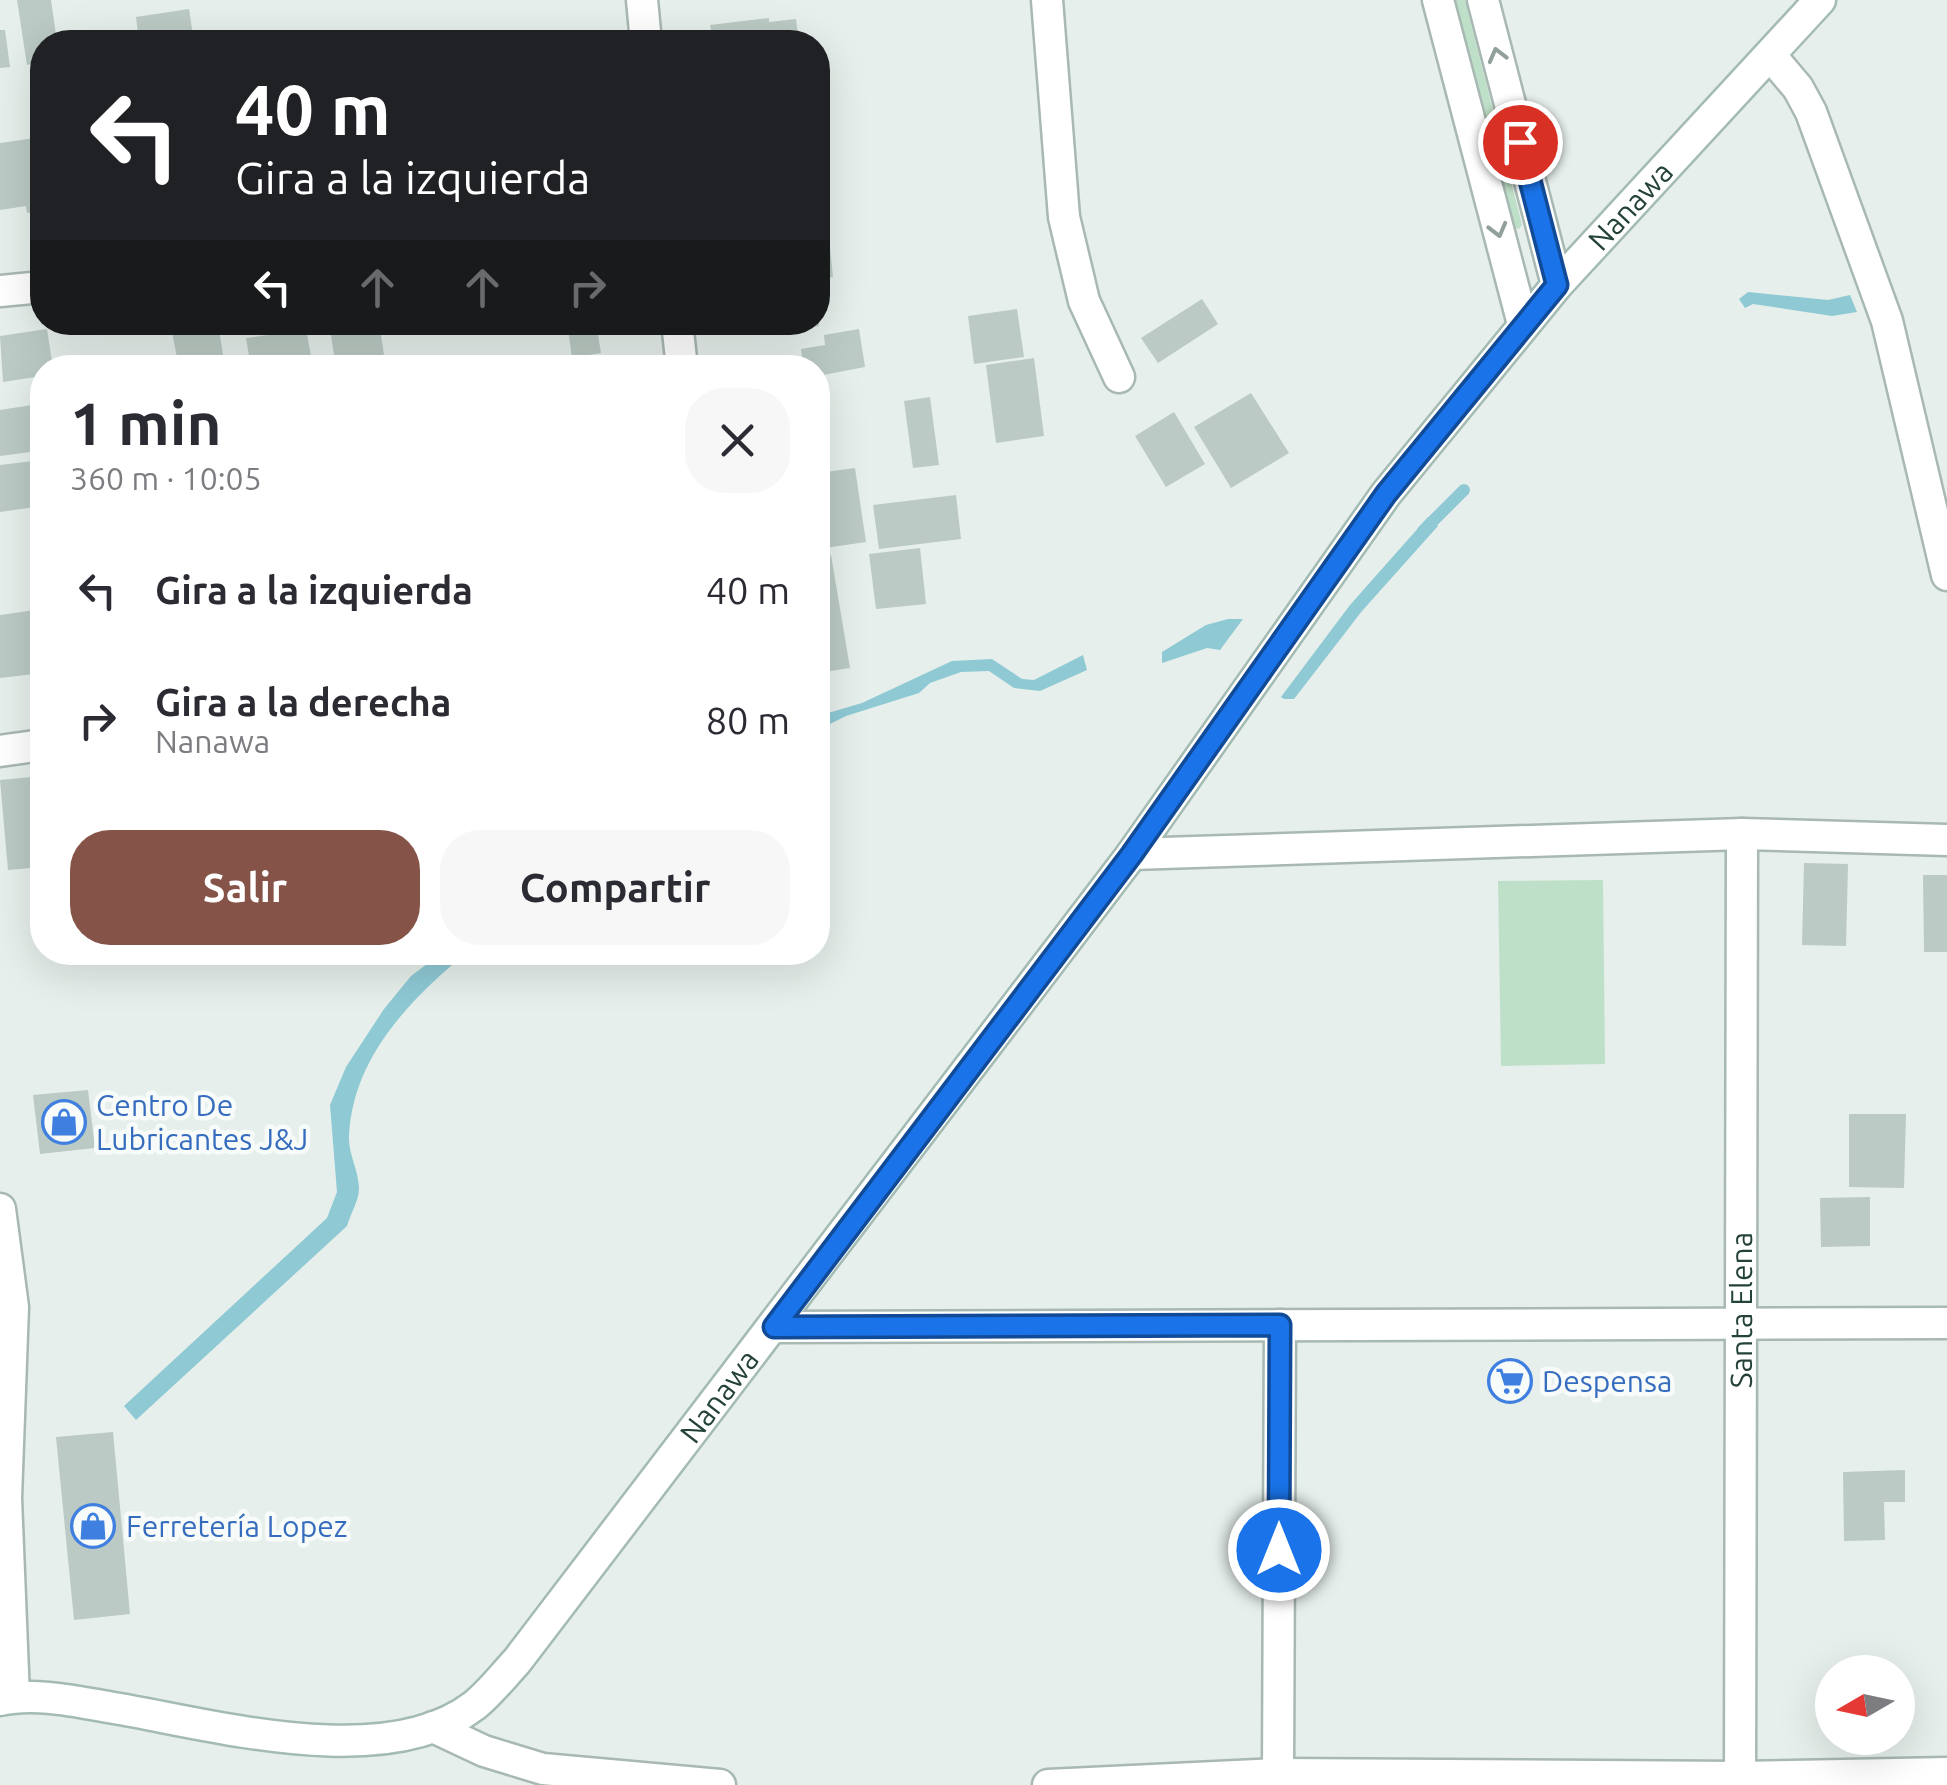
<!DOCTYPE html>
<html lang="es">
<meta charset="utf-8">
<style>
:root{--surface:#fff;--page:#f7f7f7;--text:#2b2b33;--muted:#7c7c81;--accent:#855347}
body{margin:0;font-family:Ubuntu,sans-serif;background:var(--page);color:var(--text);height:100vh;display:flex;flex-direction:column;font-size:38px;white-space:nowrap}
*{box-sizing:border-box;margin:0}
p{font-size:32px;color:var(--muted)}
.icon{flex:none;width:55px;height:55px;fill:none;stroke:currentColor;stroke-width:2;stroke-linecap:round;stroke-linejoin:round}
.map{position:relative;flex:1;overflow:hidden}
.panel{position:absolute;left:30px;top:355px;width:800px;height:610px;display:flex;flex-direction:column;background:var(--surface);border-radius:40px;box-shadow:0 10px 40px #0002}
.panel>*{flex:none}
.banner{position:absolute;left:30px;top:30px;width:800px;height:305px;border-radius:40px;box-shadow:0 10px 40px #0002;background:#202124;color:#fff;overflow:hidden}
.needle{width:65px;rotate:261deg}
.tools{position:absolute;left:1815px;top:1655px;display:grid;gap:20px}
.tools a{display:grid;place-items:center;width:100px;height:100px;border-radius:50%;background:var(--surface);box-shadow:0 10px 40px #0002;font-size:50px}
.pin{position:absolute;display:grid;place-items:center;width:85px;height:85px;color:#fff;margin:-42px;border:5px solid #fff;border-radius:50%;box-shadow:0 2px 10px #0007}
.me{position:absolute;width:110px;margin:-55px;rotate:0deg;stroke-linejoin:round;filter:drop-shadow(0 0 8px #0008)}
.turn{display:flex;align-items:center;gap:35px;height:210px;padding:0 40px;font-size:45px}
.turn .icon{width:130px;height:130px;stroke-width:2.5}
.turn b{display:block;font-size:70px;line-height:85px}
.lanes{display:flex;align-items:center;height:95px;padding:0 40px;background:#0003;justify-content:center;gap:50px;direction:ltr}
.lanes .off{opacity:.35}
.round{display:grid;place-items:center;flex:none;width:105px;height:105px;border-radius:40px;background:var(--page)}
.overview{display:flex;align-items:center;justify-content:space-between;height:170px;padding:0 40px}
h1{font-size:60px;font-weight:700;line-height:75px}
.button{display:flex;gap:20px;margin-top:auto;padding:20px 40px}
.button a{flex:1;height:115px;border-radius:40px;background:var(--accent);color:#fff;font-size:40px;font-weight:700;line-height:115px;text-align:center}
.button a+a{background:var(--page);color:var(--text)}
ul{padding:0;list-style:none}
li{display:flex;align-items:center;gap:30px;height:130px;padding:0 40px}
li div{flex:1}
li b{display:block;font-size:38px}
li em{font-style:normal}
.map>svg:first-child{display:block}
.green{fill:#bfe0c8}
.water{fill:#8ec9d4}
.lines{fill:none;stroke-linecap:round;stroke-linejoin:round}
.stream{stroke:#8ec9d4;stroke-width:12}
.building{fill:#bbcac4}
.minor-casing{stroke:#a8b8b2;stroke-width:35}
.tertiary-casing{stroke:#a8b8b2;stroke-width:35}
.secondary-casing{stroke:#a4bbb3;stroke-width:35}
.minor{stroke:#fff;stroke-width:30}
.tertiary{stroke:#fff;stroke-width:30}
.secondary{stroke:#fff;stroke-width:30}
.oneway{stroke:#92a09c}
.route-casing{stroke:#114b97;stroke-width:25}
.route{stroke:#1a73e8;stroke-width:18}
.labels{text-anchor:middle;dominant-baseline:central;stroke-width:9;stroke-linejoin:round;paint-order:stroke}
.street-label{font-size:30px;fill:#24423a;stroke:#f7fbf9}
.shop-label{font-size:30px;fill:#366cbe;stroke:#f7fbf9;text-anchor:start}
</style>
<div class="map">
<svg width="1947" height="1785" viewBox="0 0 1947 1785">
<rect width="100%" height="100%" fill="#e6efeb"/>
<g class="green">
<path d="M1454,0H1465L1522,225L1519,229L1512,227Z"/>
<path d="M1603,880L1605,1064L1501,1066L1498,881Z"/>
</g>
<g class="water">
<path d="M1748,292L1828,300L1850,295L1857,312L1832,316L1753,304L1745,308L1739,299Z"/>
<path d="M1428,517L1438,526L1362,611L1294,699H1284L1281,697L1350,605Z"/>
<path d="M1228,619H1243L1220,650L1207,648L1162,663V652L1206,625Z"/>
<path d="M1083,655L1087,670L1040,691L1014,688L989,671L961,672L930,683L919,693L846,716L818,730V716L862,703L952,661L992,659L1022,679L1034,680Z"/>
<path d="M443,952L466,953C409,1001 353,1057 349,1136C348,1154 359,1171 359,1189C359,1200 350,1215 347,1226L136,1420L124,1406L327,1218L337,1192L330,1105L346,1067L384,1009L411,976Z"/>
</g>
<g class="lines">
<path class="stream" d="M1423,531L1464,490"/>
</g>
<g class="building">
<path d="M17,0H51L57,42H42V62L27,65Z"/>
<path d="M189,9L194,42H139L136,17Z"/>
<path d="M769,18V22L796,19L799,42H713L710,25Z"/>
<path d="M0,30H5L10,67L0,68Z"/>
<path d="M35,138L42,211L27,213L26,206L0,210V143Z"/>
<path d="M828,228L833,277L818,279V229Z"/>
<path d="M1202,299L1218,324L1158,363L1141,338Z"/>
<path d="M1017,309L1024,357L974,364L968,316Z"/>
<path d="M170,322H218L223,355L196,360L213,359L214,368H179Z"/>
<path d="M266,322H305L313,368H251L246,338L268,335Z"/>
<path d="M329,322H379L386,368H336Z"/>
<path d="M567,322H596L601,353L572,358Z"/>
<path d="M780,322H818L819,326L781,332Z"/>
<path d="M47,329L53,368H42V376L3,382L0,336Z"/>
<path d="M859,329L865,367L818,376V368H804L801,349L825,345L824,335Z"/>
<path d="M1034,358L1044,436L996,443L986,365Z"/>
<path d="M1251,393L1289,453L1231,488L1194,427Z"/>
<path d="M930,397L939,465L913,468L904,401Z"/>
<path d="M32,405L38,451L0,456V410Z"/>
<path d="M1174,412L1205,464L1166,487L1135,436Z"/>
<path d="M42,460V506L0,512V465Z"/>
<path d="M855,468L866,542L818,549V473Z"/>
<path d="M956,495L961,539L879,549L873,505Z"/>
<path d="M920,548L926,604L876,609L869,554Z"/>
<path d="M831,555L850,668L818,673V557Z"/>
<path d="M42,609V673L0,678V615Z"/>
<path d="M42,776V867L8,870L0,780Z"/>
<path d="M1804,863L1848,864L1846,946L1802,945Z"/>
<path d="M1923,875H1947V952H1924Z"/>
<path d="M88,1090L95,1148L40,1154L33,1095Z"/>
<path d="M1849,1114H1906L1904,1188L1849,1187Z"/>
<path d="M1870,1197V1246L1821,1247L1820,1198Z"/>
<path d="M113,1432L130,1614L74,1620L56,1437Z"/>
<path d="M1905,1470V1502H1884L1885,1540L1844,1541L1843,1472Z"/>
</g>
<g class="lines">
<g class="minor-casing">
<g id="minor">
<path d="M642,0L646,42"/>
<path d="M1047,0L1064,217L1084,301L1119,377"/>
<path d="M1771,56L1798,88L1811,112L1887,321L1947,575"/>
<path d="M0,291L42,287"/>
<path d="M677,322L682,368"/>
<path d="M0,751L42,745"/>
<path d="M1132,854L1742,834L1947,840"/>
<path d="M774,1327L1947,1323"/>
<path d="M433,1727L484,1751L543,1769L720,1785"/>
<path d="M1278,1774L1280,1325"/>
<path d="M1048,1785L1278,1774L1740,1777L1947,1773"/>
<path id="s1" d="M1740,1785L1742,834"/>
</g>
</g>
<g class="tertiary-casing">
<g id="tertiary">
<path d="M1438,0L1523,324"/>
<path d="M1483,0L1557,285"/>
<path d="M0,1209L13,1307L6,1498L14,1697"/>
</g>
</g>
<g class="secondary-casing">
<g id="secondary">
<path id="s2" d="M0,1700C37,1692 78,1702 114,1708C215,1725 386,1774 475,1705C490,1693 504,1675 517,1661L1132,854L1386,494L1557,285L1820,0"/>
</g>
</g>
<use href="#minor" class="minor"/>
<use href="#tertiary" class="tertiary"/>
<use href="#secondary" class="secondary"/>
</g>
<defs><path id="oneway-chevron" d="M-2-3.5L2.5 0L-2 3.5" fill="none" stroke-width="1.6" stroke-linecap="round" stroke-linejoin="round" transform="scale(2.5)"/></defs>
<g class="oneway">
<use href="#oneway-chevron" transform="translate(1497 55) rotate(-105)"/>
<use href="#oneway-chevron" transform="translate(1498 230) rotate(75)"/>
</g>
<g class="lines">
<g class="route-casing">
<path id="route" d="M1279,1550L1280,1325L774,1327L1132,854L1386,494L1557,285L1520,142"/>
</g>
<use href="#route" class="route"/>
</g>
<defs>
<g id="shop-ring" transform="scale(2.25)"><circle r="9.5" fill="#f7fbf9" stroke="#3f7fe0" stroke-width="1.5"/><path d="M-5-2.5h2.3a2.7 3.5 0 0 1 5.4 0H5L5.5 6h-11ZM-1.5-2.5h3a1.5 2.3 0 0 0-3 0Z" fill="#3f7fe0"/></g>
<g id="supermarket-ring" transform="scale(2.25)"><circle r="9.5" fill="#f7fbf9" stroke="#3f7fe0" stroke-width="1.5"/><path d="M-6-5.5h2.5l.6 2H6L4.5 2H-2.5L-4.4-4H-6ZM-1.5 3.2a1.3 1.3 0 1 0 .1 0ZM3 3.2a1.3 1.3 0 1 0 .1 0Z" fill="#3f7fe0"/></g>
</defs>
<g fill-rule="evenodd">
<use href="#shop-ring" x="64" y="1122"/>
<use href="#supermarket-ring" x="1510" y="1381"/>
<use href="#shop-ring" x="93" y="1526"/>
</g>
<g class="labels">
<g class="street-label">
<text stroke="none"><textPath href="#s2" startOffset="2380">Nanawa</textPath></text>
<text stroke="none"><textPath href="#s1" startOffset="475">Santa Elena</textPath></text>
<text stroke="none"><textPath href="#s2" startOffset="880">Nanawa</textPath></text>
</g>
<g class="shop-label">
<text x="96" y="1105">Centro De<tspan x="96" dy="34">Lubricantes J&amp;J</tspan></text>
<text x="1542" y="1381">Despensa</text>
<text x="126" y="1526">Ferretería Lopez</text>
</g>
</g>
</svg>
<div class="tools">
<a><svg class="needle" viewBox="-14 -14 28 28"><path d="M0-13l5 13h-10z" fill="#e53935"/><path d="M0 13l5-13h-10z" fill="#7c7c81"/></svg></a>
</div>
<div class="pin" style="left:1520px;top:142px;background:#d93025"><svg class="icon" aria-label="arrive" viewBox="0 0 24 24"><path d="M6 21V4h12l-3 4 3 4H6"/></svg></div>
<svg class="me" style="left:1279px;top:1550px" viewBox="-20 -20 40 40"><circle r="17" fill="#1a73e8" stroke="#fff" stroke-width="3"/><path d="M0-11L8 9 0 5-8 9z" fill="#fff"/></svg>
<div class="banner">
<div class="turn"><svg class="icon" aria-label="left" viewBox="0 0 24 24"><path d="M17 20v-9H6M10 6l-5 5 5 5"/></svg><div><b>40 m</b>Gira a la izquierda</div></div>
<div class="lanes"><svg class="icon" aria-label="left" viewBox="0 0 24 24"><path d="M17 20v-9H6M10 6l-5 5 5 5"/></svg><svg class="icon off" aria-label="ahead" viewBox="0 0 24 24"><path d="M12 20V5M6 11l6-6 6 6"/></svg><svg class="icon off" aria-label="ahead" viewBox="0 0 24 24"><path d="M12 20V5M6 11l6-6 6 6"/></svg><svg class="icon off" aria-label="right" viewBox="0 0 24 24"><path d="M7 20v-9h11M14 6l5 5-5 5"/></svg></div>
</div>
<section class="panel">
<div class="overview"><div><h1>1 min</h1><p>360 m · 10:05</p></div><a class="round"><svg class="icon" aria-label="close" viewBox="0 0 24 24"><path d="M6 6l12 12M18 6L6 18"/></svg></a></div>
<ul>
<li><svg class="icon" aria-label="left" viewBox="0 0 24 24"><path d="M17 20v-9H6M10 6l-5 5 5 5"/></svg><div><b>Gira a la izquierda</b></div><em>40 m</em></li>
<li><svg class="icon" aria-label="right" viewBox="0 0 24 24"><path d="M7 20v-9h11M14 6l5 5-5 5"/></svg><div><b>Gira a la derecha</b><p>Nanawa</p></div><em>80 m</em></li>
</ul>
<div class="button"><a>Salir</a><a>Compartir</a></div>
</section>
</div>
